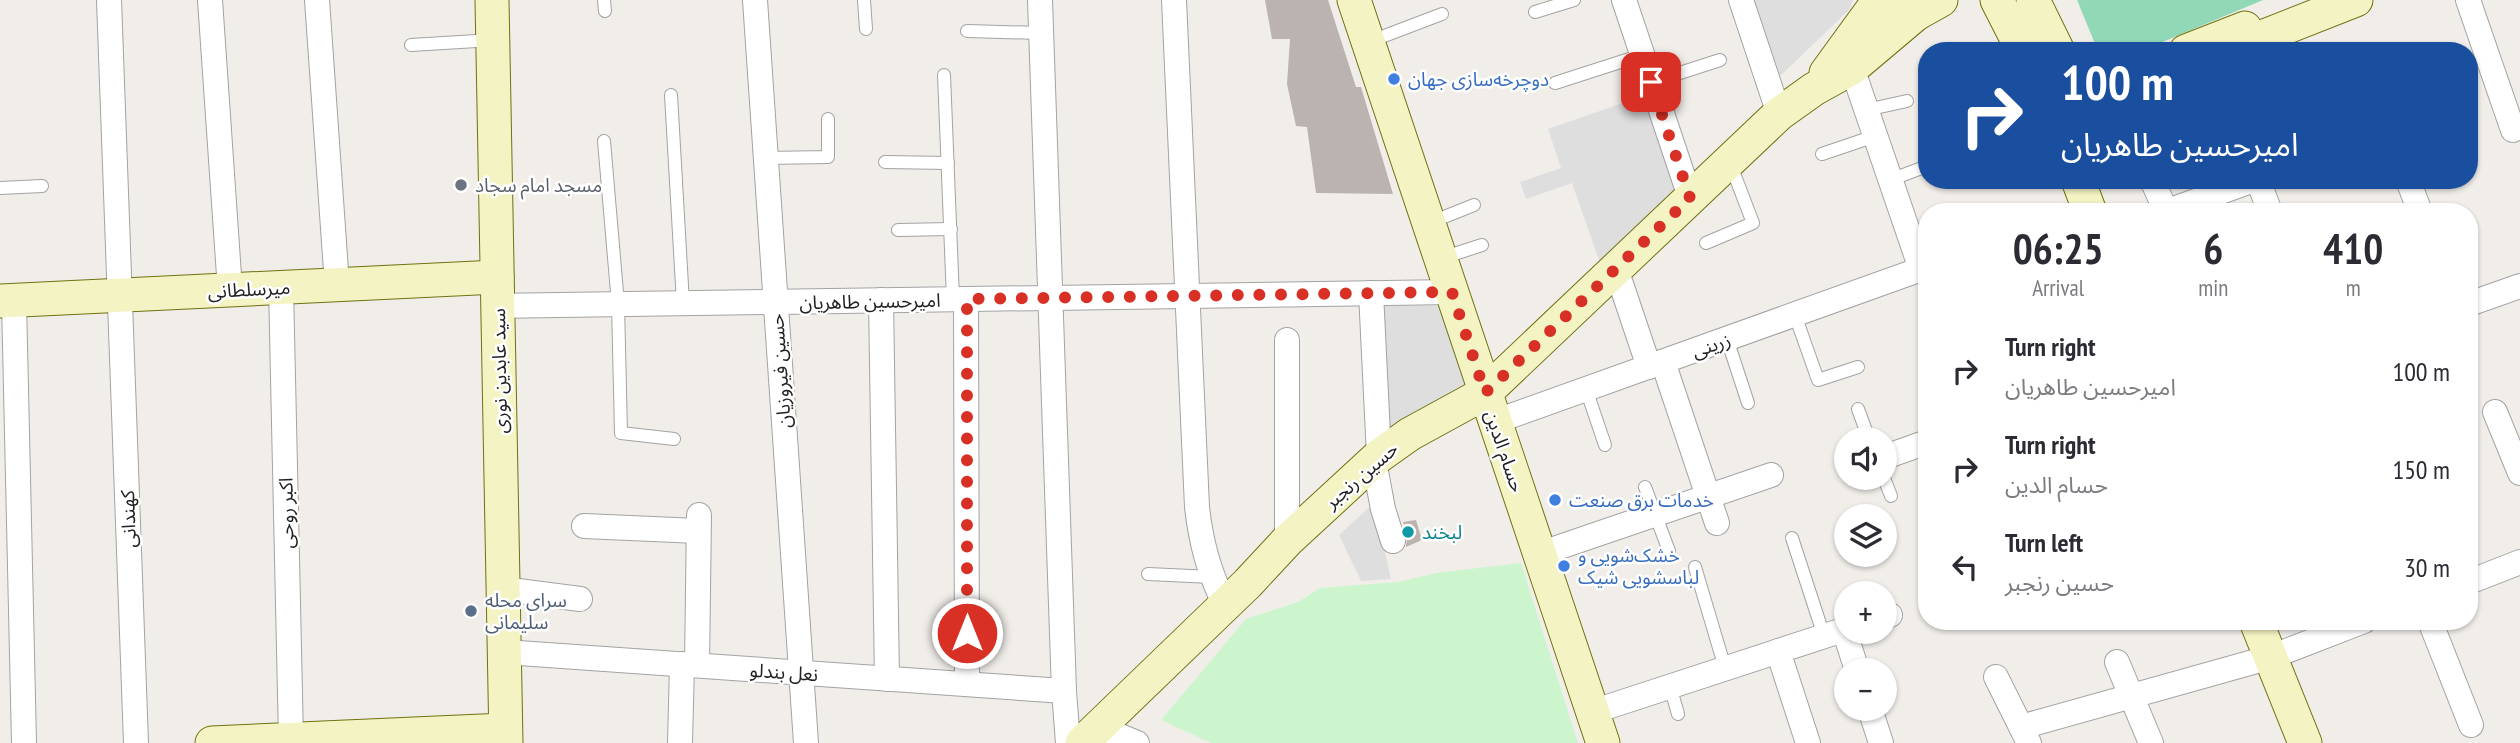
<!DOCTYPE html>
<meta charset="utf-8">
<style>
:root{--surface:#fff;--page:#f7f7f7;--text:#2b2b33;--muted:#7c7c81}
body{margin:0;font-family:"PT Sans Narrow","Noto Sans Arabic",sans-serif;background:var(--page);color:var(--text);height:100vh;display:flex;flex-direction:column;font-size:26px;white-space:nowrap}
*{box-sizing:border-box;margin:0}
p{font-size:23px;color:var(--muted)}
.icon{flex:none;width:38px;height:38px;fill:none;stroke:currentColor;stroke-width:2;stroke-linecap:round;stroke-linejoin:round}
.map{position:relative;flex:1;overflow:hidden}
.sheet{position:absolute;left:1918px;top:203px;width:560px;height:427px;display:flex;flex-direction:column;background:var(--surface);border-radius:28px;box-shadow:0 2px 5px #0004}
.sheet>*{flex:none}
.hud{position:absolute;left:1918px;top:42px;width:560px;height:147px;border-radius:28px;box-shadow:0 2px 5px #0004;background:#1a4fa0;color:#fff;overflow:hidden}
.tools{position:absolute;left:1834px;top:427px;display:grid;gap:14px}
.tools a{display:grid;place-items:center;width:63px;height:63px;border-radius:50%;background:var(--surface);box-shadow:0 2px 5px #0004;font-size:35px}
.pin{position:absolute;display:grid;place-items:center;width:60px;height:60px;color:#fff;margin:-30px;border-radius:14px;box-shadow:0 4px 10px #0006}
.me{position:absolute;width:77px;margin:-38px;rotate:0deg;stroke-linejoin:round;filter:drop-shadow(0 0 5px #0008)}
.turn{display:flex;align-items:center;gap:24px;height:147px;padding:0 28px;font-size:32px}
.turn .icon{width:91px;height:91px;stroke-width:2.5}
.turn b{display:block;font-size:49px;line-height:60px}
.eta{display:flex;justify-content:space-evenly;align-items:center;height:119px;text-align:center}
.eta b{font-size:42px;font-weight:600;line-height:49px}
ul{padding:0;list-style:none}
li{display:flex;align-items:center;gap:21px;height:98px;padding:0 28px}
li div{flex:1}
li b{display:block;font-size:26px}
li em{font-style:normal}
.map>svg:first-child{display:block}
.park{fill:#cdf5cd}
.pitch{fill:#90d8b6}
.parking{fill:#dedede}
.building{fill:#bab3af}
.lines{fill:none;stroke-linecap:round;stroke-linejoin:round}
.lane-casing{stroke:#a3a3a3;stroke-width:14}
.street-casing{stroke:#a3a3a3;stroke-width:26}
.secondary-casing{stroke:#6f7210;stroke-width:35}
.lane{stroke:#fff;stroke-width:12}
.street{stroke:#fff;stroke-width:24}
.secondary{stroke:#f4f3c4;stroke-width:33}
.route{stroke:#d93025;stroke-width:12;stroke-dasharray:0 21.6}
.shop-dot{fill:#3f7fe0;stroke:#fff;stroke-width:2.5}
.worship-dot{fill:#6b7280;stroke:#fff;stroke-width:2.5}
.culture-dot{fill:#0f9aa8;stroke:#fff;stroke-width:2.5}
.service-dot{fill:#5c6f8a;stroke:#fff;stroke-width:2.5}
.labels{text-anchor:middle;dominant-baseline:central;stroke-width:5;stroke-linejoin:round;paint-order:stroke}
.shop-label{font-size:19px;fill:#366cbe;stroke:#fff;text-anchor:start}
.worship-label{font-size:19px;fill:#5b616d;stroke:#fff;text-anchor:start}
.street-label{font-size:19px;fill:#222;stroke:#fff}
.culture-label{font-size:19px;fill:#0d838f;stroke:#fff;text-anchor:start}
.service-label{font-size:19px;fill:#4e5e75;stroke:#fff;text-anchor:start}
</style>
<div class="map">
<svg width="2520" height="743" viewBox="0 0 2520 743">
<rect width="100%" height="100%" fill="#f1eeea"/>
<path class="park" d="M1521,563L1578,743H1211L1161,720L1246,619L1298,602L1320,588L1398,582L1436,573Z"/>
<path class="pitch" d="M2077,0H2263L2141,51H2098Z"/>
<g class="parking">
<path d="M1749,0H1853L1850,9L1775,81Z"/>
<path d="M1646,95L1679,191L1601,266L1572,183L1526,199L1520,182L1561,168L1548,129Z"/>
<path d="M1383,305L1446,306L1472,393L1382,430Z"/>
<path d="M1374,503L1391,579L1361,581L1339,535Z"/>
</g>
<g class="building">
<path d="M1265,0H1328L1356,87H1361L1393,194L1316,193L1307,127L1296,126L1287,84L1290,39H1272Z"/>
<path d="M1416,520L1422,540L1406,547L1407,537L1403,522Z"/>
</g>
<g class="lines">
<g class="lane-casing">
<g id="lane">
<path d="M604,0L605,11"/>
<path d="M864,0L866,29"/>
<path d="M1535,12L1574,0"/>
<path d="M967,31L1041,33"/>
<path d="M1371,41L1442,14"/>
<path d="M411,45L493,40"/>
<path d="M944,75L953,299"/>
<path d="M1652,82L1720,60"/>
<path d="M1555,83L1642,55"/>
<path d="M671,95L683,303"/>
<path d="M1866,110L1907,101"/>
<path d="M604,141L618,304L621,433L674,439"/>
<path d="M1822,154L1875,136"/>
<path d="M765,158L828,157V119"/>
<path d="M885,162L948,163"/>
<path d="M1890,180L1927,166"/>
<path d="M0,188L42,186"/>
<path d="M1429,223L1474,205"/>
<path d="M898,230L951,229"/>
<path d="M1706,243L1753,223L1730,163"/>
<path d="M1442,258L1482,245"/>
<path d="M1795,315L1818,380L1858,367"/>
<path d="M1727,339L1748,403"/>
<path d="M1586,389L1605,445"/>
<path d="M1858,409L1869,439"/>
<path d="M1884,478L1891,496"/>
<path d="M1645,487L1669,551"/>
<path d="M1792,538L1824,636"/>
<path d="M1695,567L1725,668"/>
<path d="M1148,574L1212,577"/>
<path d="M1670,686L1678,714"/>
</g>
</g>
<g class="street-casing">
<g id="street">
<path d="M109,0L136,743"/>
<path d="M210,0L230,290"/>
<path d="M317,0L337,285"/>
<path d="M755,0L806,743"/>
<path d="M1040,0L1064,691L1068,743"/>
<path d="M1174,0L1197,507C1201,543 1209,572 1225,605"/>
<path d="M1624,0L1690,197"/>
<path d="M1741,0L1779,114"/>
<path d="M2468,0L2513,130"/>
<path d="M1852,68L1921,269"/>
<path d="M2152,180L2166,211"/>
<path d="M2258,180L2270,212"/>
<path d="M2408,180L2420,212"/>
<path d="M2165,212L2254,180"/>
<path d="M1616,269L1649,367"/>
<path d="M281,287L291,739"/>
<path d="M1371,293L1379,456"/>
<path d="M966,299L967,684"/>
<path d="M881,300L887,679"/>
<path d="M14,301L24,743"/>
<path d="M2469,304L2520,286"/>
<path d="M498,306L1452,292"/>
<path d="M1663,362L1717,523"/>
<path d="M2495,412L2520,473"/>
<path d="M1494,422L1927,267"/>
<path d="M1885,457L1927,442"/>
<path d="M1374,461L1383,509L1393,541"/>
<path d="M584,526L698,531"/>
<path d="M1287,541V340"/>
<path d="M1539,554L1771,475"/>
<path d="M2469,582L2520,562"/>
<path d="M503,589L580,599"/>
<path d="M1885,616L1890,615"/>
<path d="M2430,621L2471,725"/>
<path d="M1844,630L1857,670"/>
<path d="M1778,651L1808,743"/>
<path d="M504,652L1064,691"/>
<path d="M2117,662L2151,743"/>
<path d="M697,665L699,515"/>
<path d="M1996,677L2029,743"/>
<path d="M1870,709L1881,743"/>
<path d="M1592,712L1846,629"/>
<path d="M2021,727L2271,657L2364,621"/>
<path d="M1101,728L1137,743"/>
<path d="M680,743L682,664"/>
</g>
</g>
<g class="secondary-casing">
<g id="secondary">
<path d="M492,0L506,743"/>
<path d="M1354,0L1603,743"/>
<path d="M1997,0L2023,51"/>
<path d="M2033,0L2058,51"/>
<path d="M1893,14H1916L1941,0"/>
<path d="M2186,51L2245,28"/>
<path d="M2226,51L2356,0"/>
<path d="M1826,73L1874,7"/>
<path d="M2078,180L2090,212"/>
<path d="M0,301L497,277"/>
<path d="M2256,621L2305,743"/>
<path d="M212,743L505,730"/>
<path d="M1082,743L1248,583L1287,541L1379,456L1410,434L1485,393L1779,114L1814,89L1852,68L1916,14"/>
</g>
</g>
<use href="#lane" class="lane"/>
<use href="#street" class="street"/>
<use href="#secondary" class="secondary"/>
</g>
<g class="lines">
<path class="route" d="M967,633V299L1452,292L1485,393L1690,198L1651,82"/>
</g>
<g class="shop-dot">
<circle cx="1394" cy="79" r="7"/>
<circle cx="1555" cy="500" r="7"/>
<circle cx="1564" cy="566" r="7"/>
</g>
<circle class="worship-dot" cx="461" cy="185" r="7"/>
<circle class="culture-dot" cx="1408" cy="532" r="7"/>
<circle class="service-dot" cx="471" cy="611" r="7"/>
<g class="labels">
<g class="shop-label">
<text x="1408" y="79">دوچرخه‌سازی جهان</text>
<text x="1569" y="500">خدمات برق صنعت</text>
<text x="1578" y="555">خشک‌شویی و<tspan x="1578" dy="22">لباسشویی شیک</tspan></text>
</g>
<g class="worship-label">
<text x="475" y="185">مسجد امام سجاد</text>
</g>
<g class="street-label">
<text transform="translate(249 289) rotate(-3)">میرسلطانی</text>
<text transform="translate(870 301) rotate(-1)">امیرحسین طاهریان</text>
<text transform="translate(1711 345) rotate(-20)">زرینی</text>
<text transform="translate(499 371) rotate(-91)">سید عابدین نوری</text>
<text transform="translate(780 371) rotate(-94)">حسین فیروزیان</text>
<text transform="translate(1505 451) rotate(71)">حسام الدین</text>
<text transform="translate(1361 475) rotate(-41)">حسین رنجبر</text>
<text transform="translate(286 513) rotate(-91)">اکبر روحی</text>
<text transform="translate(128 519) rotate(-92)">کهندانی</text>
<text transform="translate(784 672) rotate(4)">نعل بندلو</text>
</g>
<g class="culture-label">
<text x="1422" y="532">لبخند</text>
</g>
<g class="service-label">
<text x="485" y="600">سرای محله<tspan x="485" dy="22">سلیمانی</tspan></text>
</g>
</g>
</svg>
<div class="tools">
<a><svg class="icon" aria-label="sound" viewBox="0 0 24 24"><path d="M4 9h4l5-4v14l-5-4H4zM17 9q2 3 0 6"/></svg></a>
<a><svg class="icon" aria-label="layers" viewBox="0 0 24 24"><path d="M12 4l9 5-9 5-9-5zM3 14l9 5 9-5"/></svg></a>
<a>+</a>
<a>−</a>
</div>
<div class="pin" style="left:1651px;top:82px;background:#d93025"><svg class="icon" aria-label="arrive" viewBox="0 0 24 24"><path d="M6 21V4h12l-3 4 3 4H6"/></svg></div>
<svg class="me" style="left:967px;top:633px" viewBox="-20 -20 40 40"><circle r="17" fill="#d93025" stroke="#fff" stroke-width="3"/><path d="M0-11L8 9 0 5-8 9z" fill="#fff"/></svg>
<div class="hud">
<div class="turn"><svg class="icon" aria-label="right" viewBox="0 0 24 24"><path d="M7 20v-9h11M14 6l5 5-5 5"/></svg><div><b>100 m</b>امیرحسین طاهریان</div></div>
</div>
<section class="sheet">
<div class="eta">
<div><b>06:25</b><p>Arrival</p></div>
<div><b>6</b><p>min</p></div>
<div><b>410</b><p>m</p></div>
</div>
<ul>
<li><svg class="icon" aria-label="right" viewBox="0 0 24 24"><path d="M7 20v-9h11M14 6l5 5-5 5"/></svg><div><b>Turn right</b><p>امیرحسین طاهریان</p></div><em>100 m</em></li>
<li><svg class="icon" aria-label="right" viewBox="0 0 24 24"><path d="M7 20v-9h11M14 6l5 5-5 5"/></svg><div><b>Turn right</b><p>حسام الدین</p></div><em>150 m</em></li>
<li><svg class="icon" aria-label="left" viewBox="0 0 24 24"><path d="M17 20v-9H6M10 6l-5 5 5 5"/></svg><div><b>Turn left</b><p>حسین رنجبر</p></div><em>30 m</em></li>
</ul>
</section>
</div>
